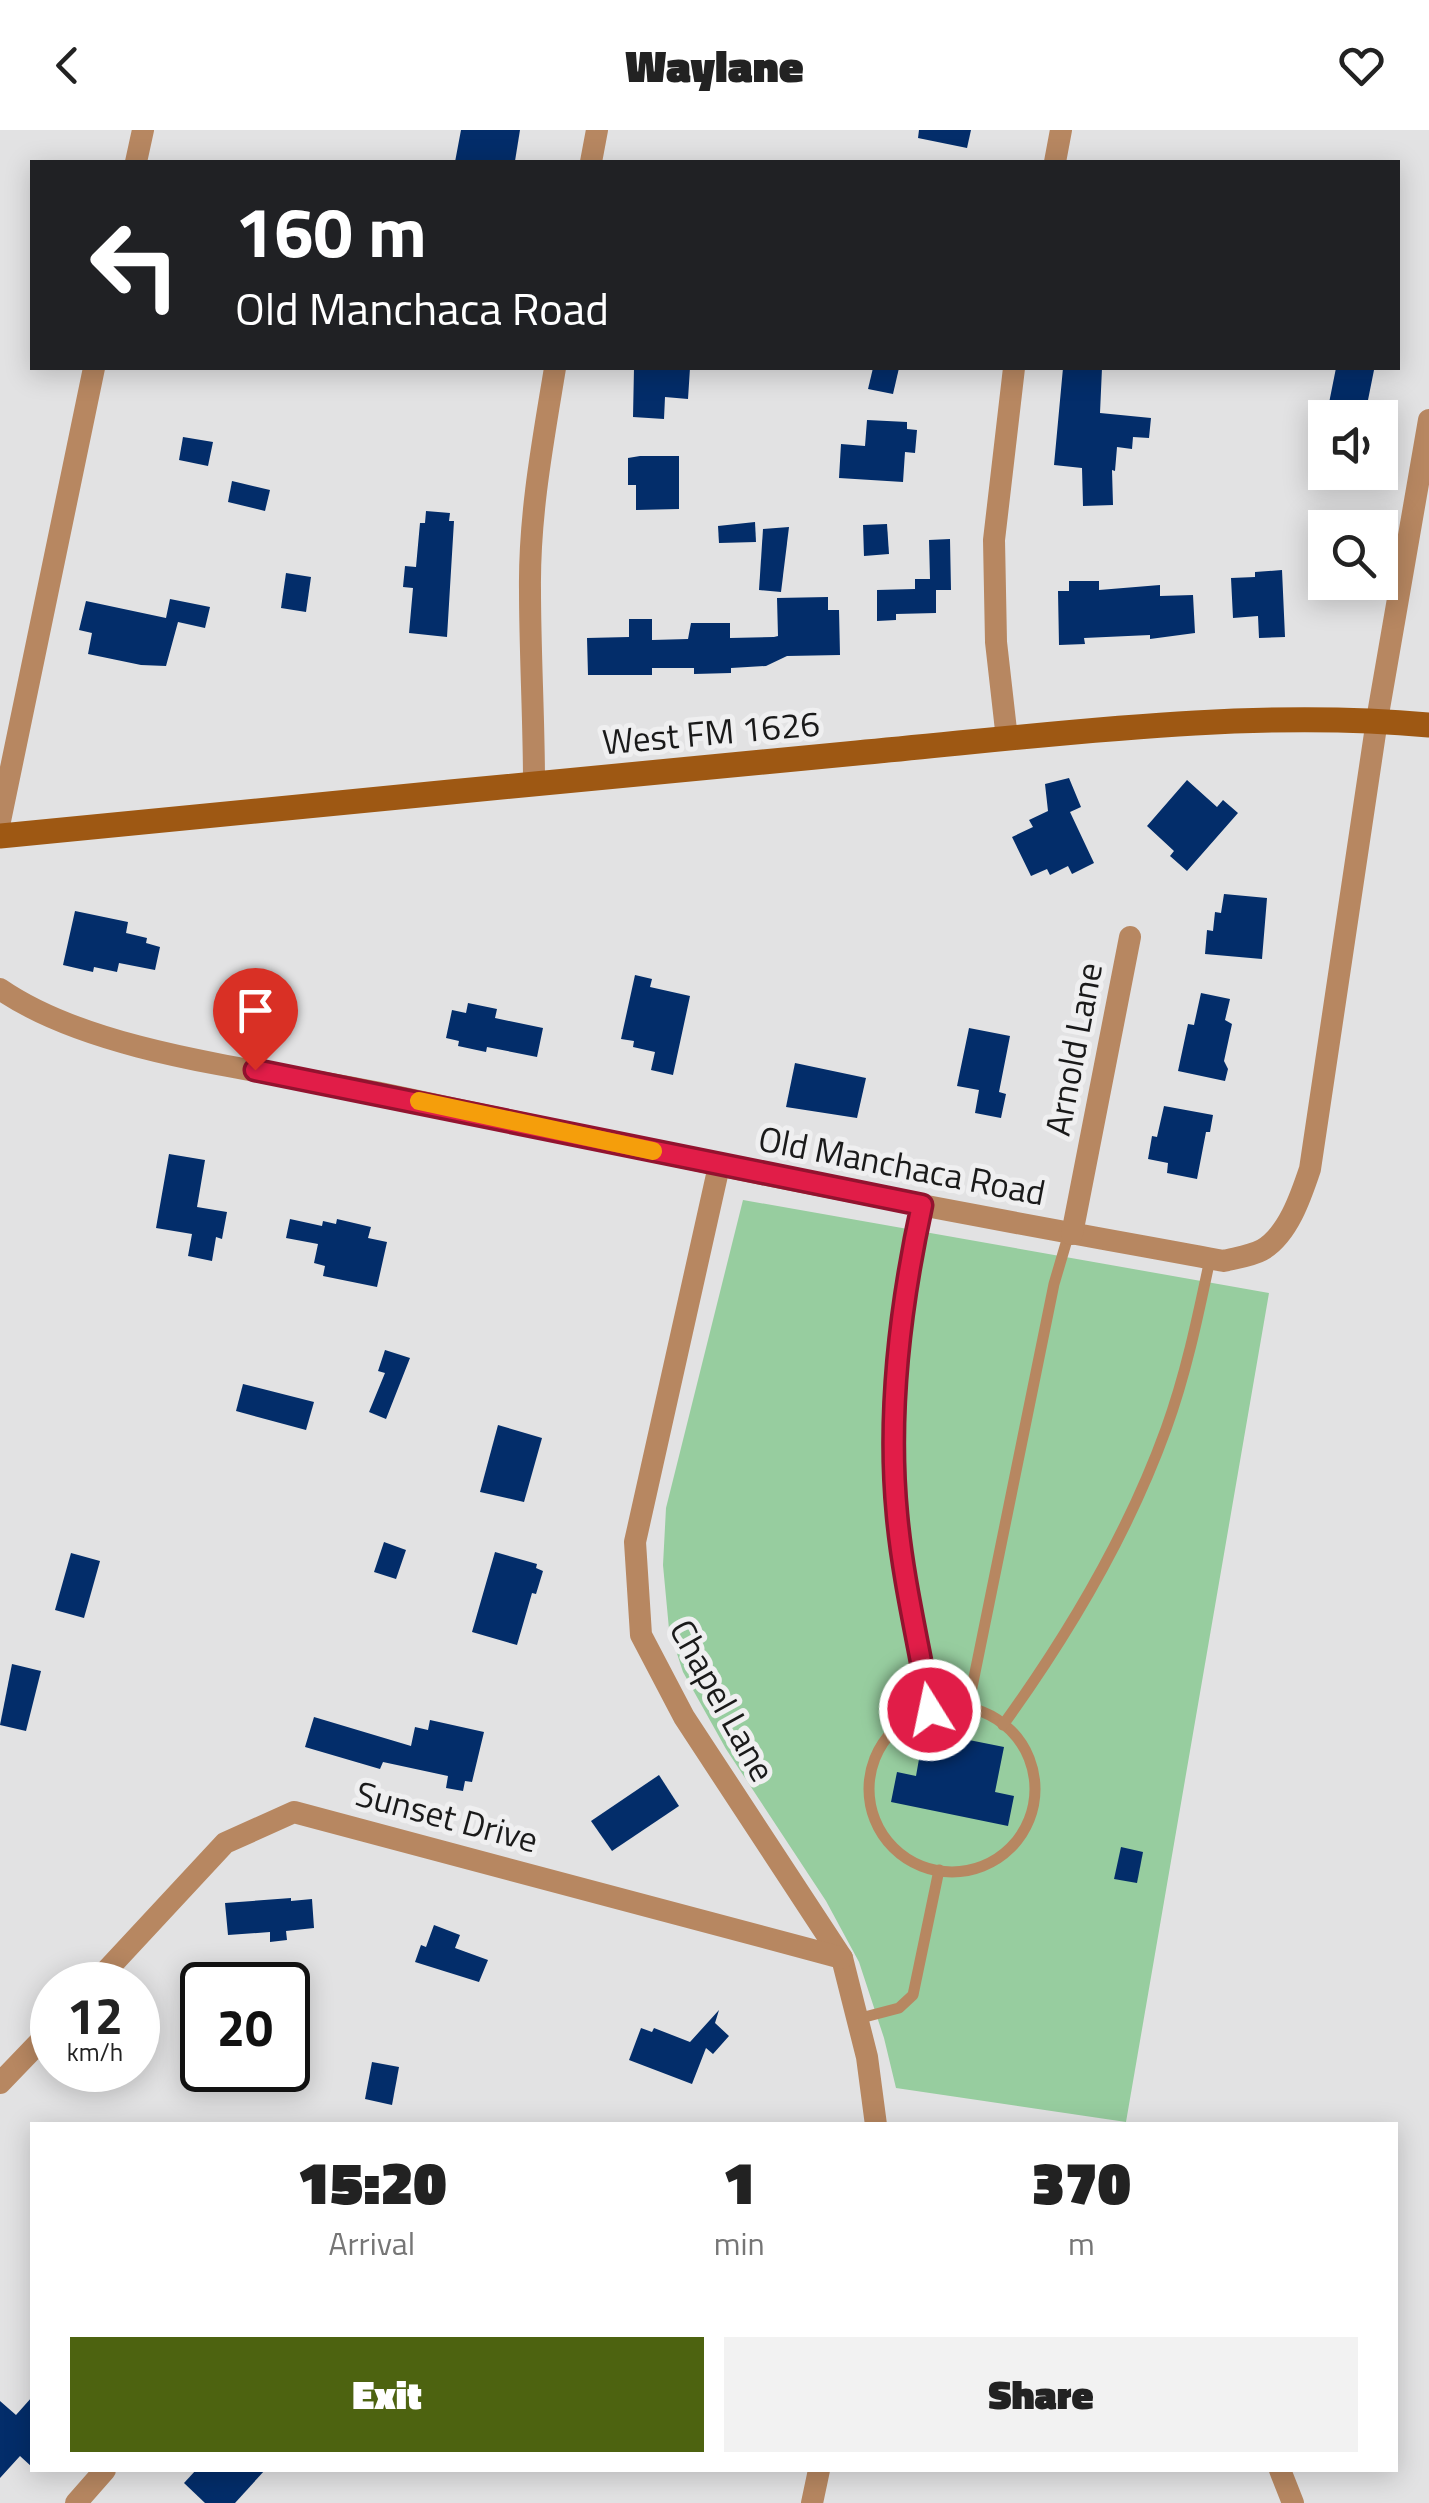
<!DOCTYPE html>
<style>
:root{--surface:#fff;--page:#f2f2f2;--text:#222;--muted:#767676;--accent:#4d6310}
body{margin:0;font-family:"Titillium Web",sans-serif;background:var(--page);color:var(--text);height:100vh;display:flex;flex-direction:column;font-size:38px;white-space:nowrap}
*{box-sizing:border-box;margin:0}
p{font-size:32px;color:var(--muted)}
.icon{flex:none;width:55px;height:55px;fill:none;stroke:currentColor;stroke-width:2;stroke-linecap:round;stroke-linejoin:round}
.map{position:relative;flex:1;overflow:hidden}
.panel{position:absolute;left:30px;top:1992px;width:1368px;height:350px;display:flex;flex-direction:column;background:var(--surface);border-radius:0px;box-shadow:0 5px 25px #0003}
.panel>*{flex:none}
.top-card{position:absolute;left:30px;top:30px;width:1370px;height:210px;border-radius:0px;box-shadow:0 5px 25px #0003;background:#202124;color:#fff;overflow:hidden}
.buttons{position:absolute;left:1308px;top:270px;display:grid;gap:20px}
.buttons a{display:grid;place-items:center;width:90px;height:90px;border-radius:0px;background:var(--surface);box-shadow:0 5px 25px #0003;font-size:50px}
.speed{position:absolute;left:30px;top:1832px;display:flex;gap:20px;font-size:50px;font-weight:700;text-align:center}
.speed>*{display:grid;place-content:center;width:130px;height:130px;border-radius:50%;background:var(--surface);box-shadow:0 5px 25px #0003;line-height:1}
.speed small{font-size:25px;font-weight:400}
.speed .limit{border:5px solid #111;border-radius:15px;background:#fff;color:#111}
.pin{position:absolute;display:grid;place-items:center;width:85px;height:85px;color:#fff;margin:-102px -42px;border-radius:50% 50% 50% 0;rotate:-45deg;box-shadow:0 0 10px #0007}
.pin .icon{rotate:45deg}
.me{position:absolute;width:110px;margin:-55px;rotate:350deg;stroke-linejoin:round;filter:drop-shadow(0 0 8px #0008)}
.turn{display:flex;align-items:center;gap:35px;height:210px;padding:0 40px;font-size:45px}
.turn .icon{width:130px;height:130px;stroke-width:2.5}
.turn b{display:block;font-size:70px;line-height:85px}
.eta{display:flex;justify-content:space-evenly;align-items:center;height:170px;text-align:center}
.eta b{font-size:60px;font-weight:800;line-height:70px}
.cta{display:flex;gap:20px;margin-top:auto;padding:20px 40px}
.cta a{flex:1;height:115px;border-radius:0px;background:var(--accent);color:#fff;font-size:40px;font-weight:800;line-height:115px;text-align:center}
.cta a+a{background:var(--page);color:var(--text)}
header{display:flex;justify-content:space-between;align-items:center;height:130px;padding:0 40px;background:var(--surface);font-size:45px;font-weight:800}
.map>svg:first-child{display:block}
.green{fill:#97cd9f}
.building{fill:#032d6a}
.lines{fill:none;stroke-linecap:round;stroke-linejoin:round}
.service{stroke:#b78761;stroke-width:11}
.minor{stroke:#b78761;stroke-width:22}
.secondary{stroke:#9e5813;stroke-width:25}
.route-casing{stroke:#92132f;stroke-width:25}
.route{stroke:#e11d48;stroke-width:18}
.slow{stroke:#f59e0b;stroke-width:18}
.labels{text-anchor:middle;dominant-baseline:central;stroke-width:10;stroke-linejoin:round;paint-order:stroke}
.street-label{font-size:35px;fill:#1a1a1a;stroke:#efeff0}
</style>
<header><svg class="icon" aria-label="back" viewBox="0 0 24 24"><path d="M15 5l-7 7 7 7"/></svg>Waylane<svg class="icon" aria-label="heart" viewBox="0 0 24 24"><path d="M12 20l-8-8c-3-5 5-10 8-4 3-6 11-1 8 4z"/></svg></header>
<div class="map">
<svg width="1429" height="2373" viewBox="0 0 1429 2373">
<rect width="100%" height="100%" fill="#e2e2e3"/>
<path class="green" d="M743,1070L1269,1163L1126,1992L896,1958L884,1908L859,1832L826,1771L726,1619L683,1542L669,1499L663,1435L666,1378Z"/>
<g class="building">
<path d="M461,0H520L515,31L455,32Z"/>
<path d="M919,0H971L967,18L918,8Z"/>
<path d="M634,238H690L688,269L665,267L664,289L633,287Z"/>
<path d="M873,238H899L893,264L868,259Z"/>
<path d="M1063,238H1102L1100,283L1151,288L1149,308L1133,307L1132,319L1117,317L1115,341L1112,340L1113,375L1083,376L1082,338L1054,335Z"/>
<path d="M1336,238L1374,240L1368,270L1379,272L1376,288H1326Z"/>
<path d="M867,290L907,292V299L917,300L915,323L905,322L903,352L839,348L841,314L865,316Z"/>
<path d="M183,307L213,312L208,336L179,330Z"/>
<path d="M640,326H679V379L636,380V355H628V328Z"/>
<path d="M232,351L270,360L265,381L228,372Z"/>
<path d="M426,381L450,383L449,391H454L447,507L409,503L413,458L403,457L405,436L416,437L420,393H425Z"/>
<path d="M755,392L756,412L719,413L718,396Z"/>
<path d="M887,394L889,424L864,426L863,395Z"/>
<path d="M789,397L781,462L759,460L763,399Z"/>
<path d="M950,409L951,460H936V483L896,484V490L877,491V460L915,459V449H930L929,410Z"/>
<path d="M1282,440L1285,507L1259,508L1258,486L1233,488L1231,448L1255,447V442Z"/>
<path d="M286,443L311,447L306,482L281,478Z"/>
<path d="M1069,451H1099V460L1160,455V466L1193,465L1195,503L1150,509V505L1084,508L1085,514L1059,515L1058,461H1069Z"/>
<path d="M828,467V480H839L840,525L787,526L766,536L731,538V543L694,544V538H652V545H588L587,508L629,507V489H652V510L688,509L691,493H730V508L774,507L778,506L777,468Z"/>
<path d="M170,469L210,477L205,498L178,492L166,536L141,535L88,524L92,503L79,500L86,471L166,488Z"/>
<path d="M1069,648L1081,677L1070,682L1094,733L1072,744L1068,736L1050,745L1047,739L1031,746L1012,707L1033,697L1029,690L1048,681L1045,654Z"/>
<path d="M1187,650L1217,677L1223,670L1238,683L1187,741L1170,726L1174,721L1147,696Z"/>
<path d="M1224,764L1267,768L1262,829L1205,824L1207,800L1213,801L1215,782L1221,783Z"/>
<path d="M75,781L128,792L126,803L147,808L146,813L160,817L155,840L119,833L117,842L94,837L93,842L63,835Z"/>
<path d="M635,845L652,849L650,857L690,866L673,945L651,940L655,922L633,917L634,911L621,909Z"/>
<path d="M1201,863L1230,869L1225,890L1232,894L1224,931L1228,939L1225,951L1178,941L1188,894L1194,895Z"/>
<path d="M468,873L497,879L495,888L543,898L537,927L487,917L486,922L458,916L459,911L446,908L452,880L466,883Z"/>
<path d="M969,898L1010,906L999,962L1006,964L1001,988L975,983L979,960L957,956Z"/>
<path d="M795,933L866,948L857,988L786,977Z"/>
<path d="M1164,976L1213,985L1210,1002H1206L1197,1049L1167,1043L1168,1033L1148,1029L1152,1006L1157,1007Z"/>
<path d="M169,1024L205,1030L197,1077L227,1082L222,1109L216,1107L212,1131L188,1126L192,1104L156,1098Z"/>
<path d="M290,1089L322,1096L323,1091L336,1094L337,1089L371,1097L368,1108L387,1112L377,1157L323,1146L325,1136L314,1133L318,1114L286,1108Z"/>
<path d="M385,1220L410,1228L386,1289L369,1282L385,1243L378,1241Z"/>
<path d="M243,1254L314,1272L306,1300L236,1281Z"/>
<path d="M498,1295L542,1308L524,1372L480,1362Z"/>
<path d="M384,1412L406,1420L396,1449L374,1442Z"/>
<path d="M495,1422L537,1434L536,1438L543,1441L536,1464L532,1463L517,1515L472,1502Z"/>
<path d="M71,1423L100,1431L84,1488L55,1480Z"/>
<path d="M12,1534L41,1541L26,1601L0,1595Z"/>
<path d="M314,1587L411,1616L415,1597L428,1600L430,1590L484,1602L472,1652L465,1651L463,1661L446,1658L448,1646L383,1632L380,1639L305,1617Z"/>
<path d="M924,1601L1004,1617L995,1662L1014,1666L1008,1696L891,1672L897,1642L916,1646Z"/>
<path d="M659,1645L679,1676L612,1721L591,1691Z"/>
<path d="M1121,1717L1143,1722L1137,1753L1114,1749Z"/>
<path d="M291,1768V1771L312,1769L314,1798L286,1801L287,1810L270,1812V1802L228,1805L225,1773Z"/>
<path d="M434,1795L460,1805L455,1818L488,1830L479,1852L415,1832L421,1815L426,1817Z"/>
<path d="M719,1880L715,1893L729,1906L713,1924L706,1918L692,1954L629,1930L641,1898L652,1902L654,1898L690,1912Z"/>
<path d="M372,1932L399,1937L392,1975L365,1969Z"/>
<path d="M32,2267V2337L20,2326L0,2348V2271L16,2285Z"/>
<path d="M196,2340H265L235,2373H205L184,2353Z"/>
</g>
<g class="lines">
<g class="service">
<path d="M923,1075C896,1193 884,1317 903,1438C910,1486 922,1533 930,1580"/>
<circle cx="952" cy="1659" r="83"/>
<path d="M968,1577L1054,1154L1069,1103"/>
<path d="M1003,1595C1068,1505 1128,1404 1166,1299C1186,1244 1198,1186 1210,1129"/>
<path d="M857,1889L899,1878L913,1865L939,1740"/>
</g>
<g class="minor">
<path d="M136,32L143,0"/>
<path d="M591,32L597,0"/>
<path d="M1055,32L1061,0"/>
<path d="M1007,609L996,512L994,410L1014,238"/>
<path d="M534,653C534,589 530,524 530,460C529,385 543,311 555,238"/>
<path d="M0,691L94,238"/>
<path d="M0,859C97,926 269,940 385,964C496,987 606,1012 718,1035C886,1070 1055,1100 1224,1131C1235,1128 1251,1126 1262,1120C1288,1105 1301,1066 1310,1039L1377,590L1429,290"/>
<path d="M719,1036L635,1412L641,1505L684,1587L842,1828L867,1927L876,1995"/>
<path d="M1072,1104L1130,807"/>
<path d="M93,1855L225,1713L294,1682L842,1828"/>
<path d="M0,1953L52,1899"/>
<path d="M1280,2340L1293,2373"/>
<path d="M76,2373L105,2340"/>
<path d="M812,2373L819,2340"/>
</g>
<path class="secondary" d="M0,706C286,678 571,650 857,623C1043,606 1243,578 1429,595"/>
</g>
<g class="lines">
<g class="route-casing">
<path id="route" d="M255,940L922,1075C900,1176 887,1281 897,1385C903,1451 919,1515 930,1580"/>
</g>
<use href="#route" class="route"/>
<path class="slow" d="M419,971L653,1021"/>
</g>
<g class="labels">
<g class="street-label">
<text transform="translate(711 602) rotate(-5)">West FM 1626</text>
<text transform="translate(1073 919) rotate(-79)">Arnold Lane</text>
<text transform="translate(902 1035) rotate(11)">Old Manchaca Road</text>
<text transform="translate(723 1570) rotate(61)">Chapel Lane</text>
<text transform="translate(447 1686) rotate(15)">Sunset Drive</text>
</g>
</g>
</svg>
<div class="buttons">
<a><svg class="icon" aria-label="sound" viewBox="0 0 24 24"><path d="M4 9h4l5-4v14l-5-4H4zM17 9q2 3 0 6"/></svg></a>
<a><svg class="icon" aria-label="search" viewBox="0 0 24 24"><circle cx="10" cy="10" r="6"/><path d="M15 15l6 6"/></svg></a>
</div>
<div class="speed"><div>12<small>km/h</small></div><div class="limit">20</div></div>
<div class="pin" style="left:255px;top:940px;background:#d93025"><svg class="icon" aria-label="arrive" viewBox="0 0 24 24"><path d="M6 21V4h12l-3 4 3 4H6"/></svg></div>
<svg class="me" style="left:930px;top:1580px" viewBox="-20 -20 40 40"><circle r="17" fill="#e11d48" stroke="#fff" stroke-width="3"/><path d="M0-11L8 9 0 5-8 9z" fill="#fff"/></svg>
<div class="top-card">
<div class="turn"><svg class="icon" aria-label="left" viewBox="0 0 24 24"><path d="M17 20v-9H6M10 6l-5 5 5 5"/></svg><div><b>160 m</b>Old Manchaca Road</div></div>
</div>
<section class="panel">
<div class="eta">
<div><b>15:20</b><p>Arrival</p></div>
<div><b>1</b><p>min</p></div>
<div><b>370</b><p>m</p></div>
</div>
<div class="cta"><a>Exit</a><a>Share</a></div>
</section>
</div>
